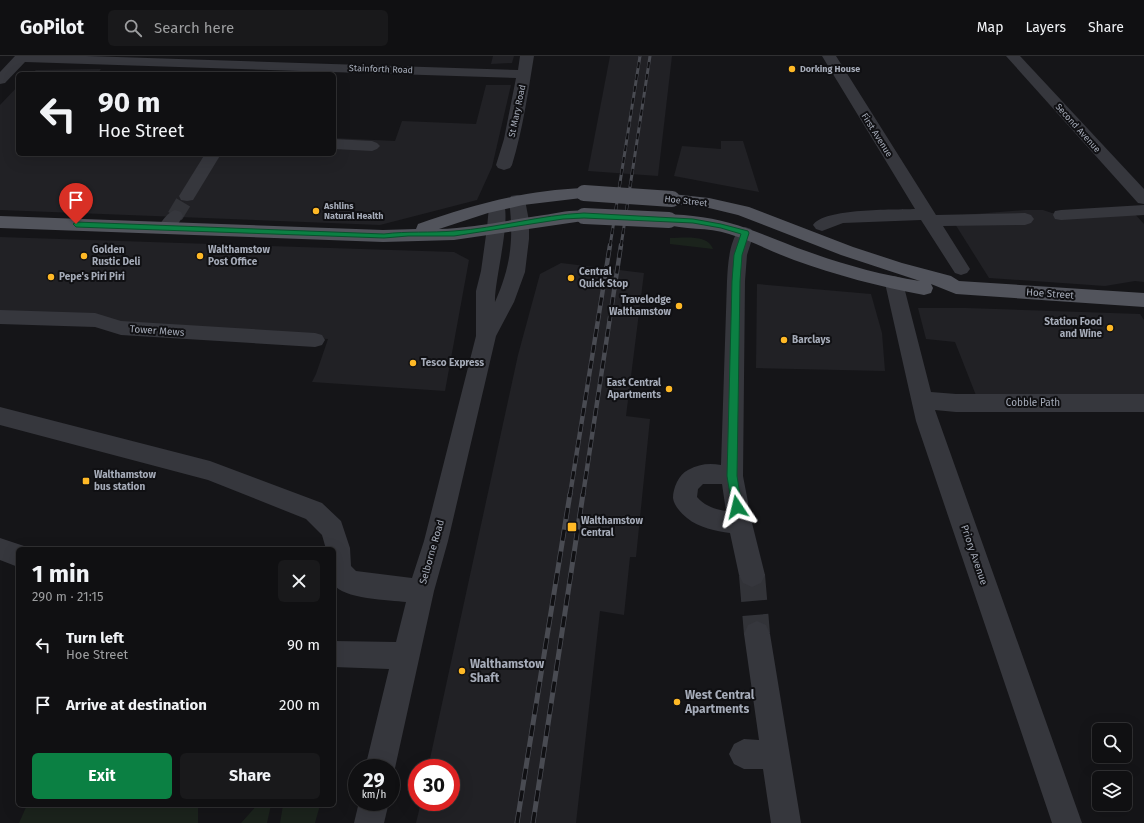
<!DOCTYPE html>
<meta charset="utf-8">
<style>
:root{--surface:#101012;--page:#19191b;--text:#f1f3f6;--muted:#9c9d9f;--line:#303032;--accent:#0b8043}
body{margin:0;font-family:"Fira Sans",sans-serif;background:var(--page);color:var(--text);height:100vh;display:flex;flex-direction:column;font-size:15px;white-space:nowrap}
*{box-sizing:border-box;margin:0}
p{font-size:13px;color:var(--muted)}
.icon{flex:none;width:22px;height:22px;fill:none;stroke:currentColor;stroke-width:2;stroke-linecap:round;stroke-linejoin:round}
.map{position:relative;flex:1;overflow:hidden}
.panel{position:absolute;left:16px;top:491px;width:320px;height:260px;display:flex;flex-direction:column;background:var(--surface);border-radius:6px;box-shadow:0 4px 16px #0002,0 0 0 1px var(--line)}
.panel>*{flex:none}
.guide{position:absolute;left:16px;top:16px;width:320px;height:84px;border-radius:6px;box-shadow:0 4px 16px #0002,0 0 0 1px var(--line);background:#101012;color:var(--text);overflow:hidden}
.controls{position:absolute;left:1092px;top:667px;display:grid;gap:8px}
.controls a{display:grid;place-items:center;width:40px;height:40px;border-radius:6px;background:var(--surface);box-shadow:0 4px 16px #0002,0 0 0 1px var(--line);font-size:20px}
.speed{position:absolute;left:348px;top:703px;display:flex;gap:8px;font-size:20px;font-weight:700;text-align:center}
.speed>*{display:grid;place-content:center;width:52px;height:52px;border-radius:50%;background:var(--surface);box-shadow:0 4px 16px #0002,0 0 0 1px var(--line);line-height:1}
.speed small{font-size:10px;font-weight:400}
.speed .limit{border:6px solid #d22;background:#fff;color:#111}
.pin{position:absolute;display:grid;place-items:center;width:34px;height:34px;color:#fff;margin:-41px -17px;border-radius:50% 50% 50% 0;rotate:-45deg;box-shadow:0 0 4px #0007}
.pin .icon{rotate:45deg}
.me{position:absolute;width:44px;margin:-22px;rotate:350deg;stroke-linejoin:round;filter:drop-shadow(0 0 3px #0008)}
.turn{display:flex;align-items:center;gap:14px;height:84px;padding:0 16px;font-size:18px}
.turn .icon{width:52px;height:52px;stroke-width:2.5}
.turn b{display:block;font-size:28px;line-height:34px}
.round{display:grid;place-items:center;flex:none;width:42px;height:42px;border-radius:6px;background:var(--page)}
.head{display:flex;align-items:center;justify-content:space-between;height:68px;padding:0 16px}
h1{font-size:24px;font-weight:700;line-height:30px}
.action{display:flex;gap:8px;margin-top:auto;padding:8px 16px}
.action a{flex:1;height:46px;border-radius:6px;background:var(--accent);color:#fff;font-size:16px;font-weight:700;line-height:46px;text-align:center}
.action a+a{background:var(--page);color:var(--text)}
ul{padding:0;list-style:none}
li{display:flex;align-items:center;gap:12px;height:60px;padding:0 16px}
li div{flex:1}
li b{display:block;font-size:15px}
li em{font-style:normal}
header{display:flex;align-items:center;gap:24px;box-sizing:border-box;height:56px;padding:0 20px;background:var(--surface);border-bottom:1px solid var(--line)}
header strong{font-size:19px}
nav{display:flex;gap:22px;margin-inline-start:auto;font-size:14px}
.search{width:280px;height:36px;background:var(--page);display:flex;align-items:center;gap:10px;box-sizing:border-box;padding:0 14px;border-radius:6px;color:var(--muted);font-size:15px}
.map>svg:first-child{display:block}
.built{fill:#212125}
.green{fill:#1b231c}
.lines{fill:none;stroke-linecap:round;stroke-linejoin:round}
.minor-tunnel-far1{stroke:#323338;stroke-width:16;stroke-dasharray:16 8;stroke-linecap:butt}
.minor-tunnel{stroke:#323338;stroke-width:26;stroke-dasharray:26 14;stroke-linecap:butt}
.minor{fill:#36373d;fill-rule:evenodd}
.major{fill:#52545c;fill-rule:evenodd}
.rail-far2-casing{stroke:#494b52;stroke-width:3}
.rail-far1-casing{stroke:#494b52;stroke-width:4.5}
.rail-casing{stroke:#494b52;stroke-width:5}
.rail-far2{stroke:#101013;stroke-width:2;stroke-dasharray:6;stroke-linecap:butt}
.rail-far1{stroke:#101013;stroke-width:3;stroke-dasharray:8;stroke-linecap:butt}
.rail{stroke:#101013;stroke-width:3.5;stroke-dasharray:11;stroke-linecap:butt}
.major-bridge{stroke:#52545c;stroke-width:16}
.route{fill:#0b8043;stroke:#07532c}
.poi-dot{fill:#ffb926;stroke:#101013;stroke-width:1.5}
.labels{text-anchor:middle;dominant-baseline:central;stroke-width:4;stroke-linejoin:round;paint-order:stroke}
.far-street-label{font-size:9px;fill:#a6acb9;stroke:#101013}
.far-poi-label{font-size:9px;font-weight:bold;fill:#a6acb9;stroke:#101013;text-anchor:start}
.poi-label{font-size:10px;font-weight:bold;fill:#a6acb9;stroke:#101013;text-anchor:start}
.street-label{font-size:10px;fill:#a6acb9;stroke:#101013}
.near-poi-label{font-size:12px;font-weight:bold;fill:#a6acb9;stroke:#101013;text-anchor:start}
</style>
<header>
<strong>GoPilot</strong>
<div class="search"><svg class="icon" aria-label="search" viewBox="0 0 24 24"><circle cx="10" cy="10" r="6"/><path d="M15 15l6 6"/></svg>Search here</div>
<nav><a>Map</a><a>Layers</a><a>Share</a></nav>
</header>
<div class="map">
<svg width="1144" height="767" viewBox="0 0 1144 767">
<rect width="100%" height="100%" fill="#151518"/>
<g class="built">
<path d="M493,0H514L512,7L491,8Z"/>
<path d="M610,0H672L658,120L588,115Z"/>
<path d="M101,13L97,18H31L36,14Z"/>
<path d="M486,29H511L492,111L477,144L380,169L0,154V49L18,30V98H334V82L395,85L402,65L476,68Z"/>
<path d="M721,85H743L759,136L674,120L682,90L721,93Z"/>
<path d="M1025,154H1043L1052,157H1134L1144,168V226L1135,225L1105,230L989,222L950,160Z"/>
<path d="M0,181L454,196L469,204L445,335L312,326L316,318L328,283L0,263Z"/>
<path d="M561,207L644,217L626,360L650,363L636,501H630L624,559L600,555L576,767H416L421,746H451V712H428L518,299L540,218Z"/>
<path d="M757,228L871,238L882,277L885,315L756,312Z"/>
<path d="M918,252H966L1140,258L1144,264V342L979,347L955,286L926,283Z"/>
</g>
<g class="green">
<path d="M670,182C683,182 708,178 713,193L670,188Z"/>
<path d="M27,749H198V767H19Z"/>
<path d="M257,749H271L267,767H241Z"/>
<path d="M283,749H320L315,767H280Z"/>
</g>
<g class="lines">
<path class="minor-tunnel-far1" d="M175,160L187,140"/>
<path class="minor-tunnel" d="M752,519L757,578"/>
<g class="minor">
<path d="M15,0H86L518,14L520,0H534C528,36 523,73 512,109L510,112L504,114L498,112L496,109L504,83L516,22L25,6L5,27L0,28V16Z"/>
<path d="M822,0H836L936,159L1025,157L1031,159L1034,163L1031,167L1025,169L943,170L970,213L967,217L961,219L955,217L921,164L843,167L822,175L816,173L813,169C824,152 894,154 915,153Z"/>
<path d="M1006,0H1020L1144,133V148L1138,147Z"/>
<path d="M334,83L372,85L377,87L380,90L377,93L372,95L334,93Z"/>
<path d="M205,98H221L193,144L187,145L181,144L179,140Z"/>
<path d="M517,139L523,140L525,144L529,165V183L525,216L514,246L496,280L448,485L434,535L395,712L391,721V712H365L389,613L334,611V585L396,586L406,546C391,544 341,543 334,528C332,521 334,501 334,493H326L322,479L306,463L208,424L0,369V351L210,405L322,447L341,465L350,492L351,510L356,515L412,522L424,485L476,280V235L481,215L487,172L489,150L491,146L497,145L503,146C512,161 494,226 495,246C511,210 514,183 509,144L511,140Z"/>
<path d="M1144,149V159L1061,164L1055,163L1053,159L1055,155L1061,154Z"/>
<path d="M175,154L181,156L183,160C177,170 173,178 161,175L158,171C163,164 167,157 175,154Z"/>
<path d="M745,171L751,173L754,177L747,199L745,225L743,420L752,467L765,519L761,527L752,531L743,527L739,519L730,477C716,475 699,472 687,462C682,458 674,450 673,442C673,432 679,418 688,414C699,408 709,407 721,409L727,225C728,207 729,188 739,173ZM703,428H722L726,455C714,453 705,450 697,441L698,433Z"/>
<path d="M894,220L901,222L903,227L931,336L956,338H1144V356H956L935,354L1082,767H1052L916,365L885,227L887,222Z"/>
<path d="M0,254L95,257L121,265L315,277L322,279L325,284L322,289L315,291L121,279L95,271L0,268Z"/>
<path d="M0,482L27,491L28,493H18V511L0,504Z"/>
<path d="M757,565L766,569L770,578L801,767H771L763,713H744L734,708L729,698L734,688L744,683L759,684L744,578L748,569Z"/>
<path d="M359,746H389L384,767H354Z"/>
</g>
<g class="major">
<path d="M584,132L590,133L592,137L590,141L523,149L488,157L439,173C474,172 509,164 544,159C558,157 576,152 590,156L592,160L590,164L454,184L383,186L0,172V160L383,174L416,173L418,168C472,149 526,134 584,132Z"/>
<path d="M672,138L709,142L749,151L853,191L902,207L951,220L959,225L1144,237V251L956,238L931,228L933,232L931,237L924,239C880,231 836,219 794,204C772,196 752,185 729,178C708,171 684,174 663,168L660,164L663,160C673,157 683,159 693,160C736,164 769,182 809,196C845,209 882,219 920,225L841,199L738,159L709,152L666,147L664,143L666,139Z"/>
</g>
<g class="rail-far2-casing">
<g id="rail-far2">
<path d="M610,190L640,0"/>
<path d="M621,190L650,0"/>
</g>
</g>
<g class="rail-far1-casing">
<g id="rail-far1">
<path d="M570,439L610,189"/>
<path d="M583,439L621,189"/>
</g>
</g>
<g class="rail-casing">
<g id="rail">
<path d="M517,767L570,438"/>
<path d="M533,767L583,438"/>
</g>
</g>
<use href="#rail-far2" class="rail-far2"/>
<use href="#rail-far1" class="rail-far1"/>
<use href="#rail" class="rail"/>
<g class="major-bridge">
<path d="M584,137L672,143"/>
<path d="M584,160L669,164"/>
</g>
</g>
<path class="route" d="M584,157L693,163L721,168L748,175L749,177L742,199L740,225L737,420L742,451L741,454L737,455L734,454L732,451L727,420L732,225L734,199L741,178L721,172L693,167L584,162L563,163L454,180H408L384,182L76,171L73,168L76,166L384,178C407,175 430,177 454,175C498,172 540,159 584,157Z"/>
<g class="poi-dot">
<circle cx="792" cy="13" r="4"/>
<circle cx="316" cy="155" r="4"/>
<circle cx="84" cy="200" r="4"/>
<circle cx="200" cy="200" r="4"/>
<circle cx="51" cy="221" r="4"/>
<circle cx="571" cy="222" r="4"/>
<circle cx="679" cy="250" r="4"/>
<circle cx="1110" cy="272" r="4"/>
<circle cx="784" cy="284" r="4"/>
<circle cx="413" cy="307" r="4"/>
<circle cx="669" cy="333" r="4"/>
<rect x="82" y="421" width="8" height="8" rx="2"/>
<rect x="567" y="466" width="10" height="10" rx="2"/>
<circle cx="462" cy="615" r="4"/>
<circle cx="677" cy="646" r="4"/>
</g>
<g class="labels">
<g class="far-street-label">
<text transform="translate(381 13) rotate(2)">Stainforth Road</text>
<text transform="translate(517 55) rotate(-78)">St Mary Road</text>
<text transform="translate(1078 72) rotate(48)">Second Avenue</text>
<text transform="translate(877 79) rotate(58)">First Avenue</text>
<text transform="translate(686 145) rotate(6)">Hoe Street</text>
</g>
<g class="far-poi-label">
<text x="800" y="13">Dorking House</text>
<text x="324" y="150">Ashlins<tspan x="324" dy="10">Natural Health</tspan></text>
</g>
<g class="poi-label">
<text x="92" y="194">Golden<tspan x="92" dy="12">Rustic Deli</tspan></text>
<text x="208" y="194">Walthamstow<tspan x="208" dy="12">Post Office</tspan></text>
<text x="579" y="216">Central<tspan x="579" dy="12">Quick Stop</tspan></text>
<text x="59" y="221">Pepe's Piri Piri</text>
<text x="671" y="244" text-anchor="end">Travelodge<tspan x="671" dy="12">Walthamstow</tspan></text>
<text x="1102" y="266" text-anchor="end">Station Food<tspan x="1102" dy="12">and Wine</tspan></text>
<text x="792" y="284">Barclays</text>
<text x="421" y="307">Tesco Express</text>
<text x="661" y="327" text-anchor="end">East Central<tspan x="661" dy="12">Apartments</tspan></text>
<text x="94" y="419">Walthamstow<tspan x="94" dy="12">bus station</tspan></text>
<text x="581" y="465">Walthamstow<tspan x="581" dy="12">Central</tspan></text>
</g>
<g class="street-label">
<text transform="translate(1050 238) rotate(4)">Hoe Street</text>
<text transform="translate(157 275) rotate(4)">Tower Mews</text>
<text x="1033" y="347">Cobble Path</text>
<text transform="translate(432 496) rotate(-74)">Selborne Road</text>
<text transform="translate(974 499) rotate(71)">Priory Avenue</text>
</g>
<g class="near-poi-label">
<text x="470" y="608">Walthamstow<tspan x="470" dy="14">Shaft</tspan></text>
<text x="685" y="639">West Central<tspan x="685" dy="14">Apartments</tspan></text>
</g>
</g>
</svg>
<div class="controls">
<a><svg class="icon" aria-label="search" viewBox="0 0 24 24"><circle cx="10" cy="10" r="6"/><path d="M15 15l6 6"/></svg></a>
<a><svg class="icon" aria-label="layers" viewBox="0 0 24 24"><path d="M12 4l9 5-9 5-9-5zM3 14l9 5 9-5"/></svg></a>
</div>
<div class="speed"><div>29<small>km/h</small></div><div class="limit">30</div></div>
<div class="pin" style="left:76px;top:168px;background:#d93025"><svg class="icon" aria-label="arrive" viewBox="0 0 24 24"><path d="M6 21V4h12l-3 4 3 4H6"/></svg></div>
<svg class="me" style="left:737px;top:451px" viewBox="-20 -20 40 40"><path d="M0-17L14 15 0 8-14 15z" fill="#0b8043" stroke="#fff" stroke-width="4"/></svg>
<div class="guide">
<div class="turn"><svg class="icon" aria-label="left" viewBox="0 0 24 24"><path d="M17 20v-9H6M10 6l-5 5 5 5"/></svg><div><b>90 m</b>Hoe Street</div></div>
</div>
<section class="panel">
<div class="head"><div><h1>1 min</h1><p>290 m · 21:15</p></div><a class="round"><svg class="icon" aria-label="close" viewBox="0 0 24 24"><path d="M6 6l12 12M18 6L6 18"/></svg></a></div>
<ul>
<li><svg class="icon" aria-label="left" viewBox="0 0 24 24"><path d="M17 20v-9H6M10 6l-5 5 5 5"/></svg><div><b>Turn left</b><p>Hoe Street</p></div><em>90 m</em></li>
<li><svg class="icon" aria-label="arrive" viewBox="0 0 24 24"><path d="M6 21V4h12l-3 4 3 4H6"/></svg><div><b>Arrive at destination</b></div><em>200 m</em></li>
</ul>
<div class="action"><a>Exit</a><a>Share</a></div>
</section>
</div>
